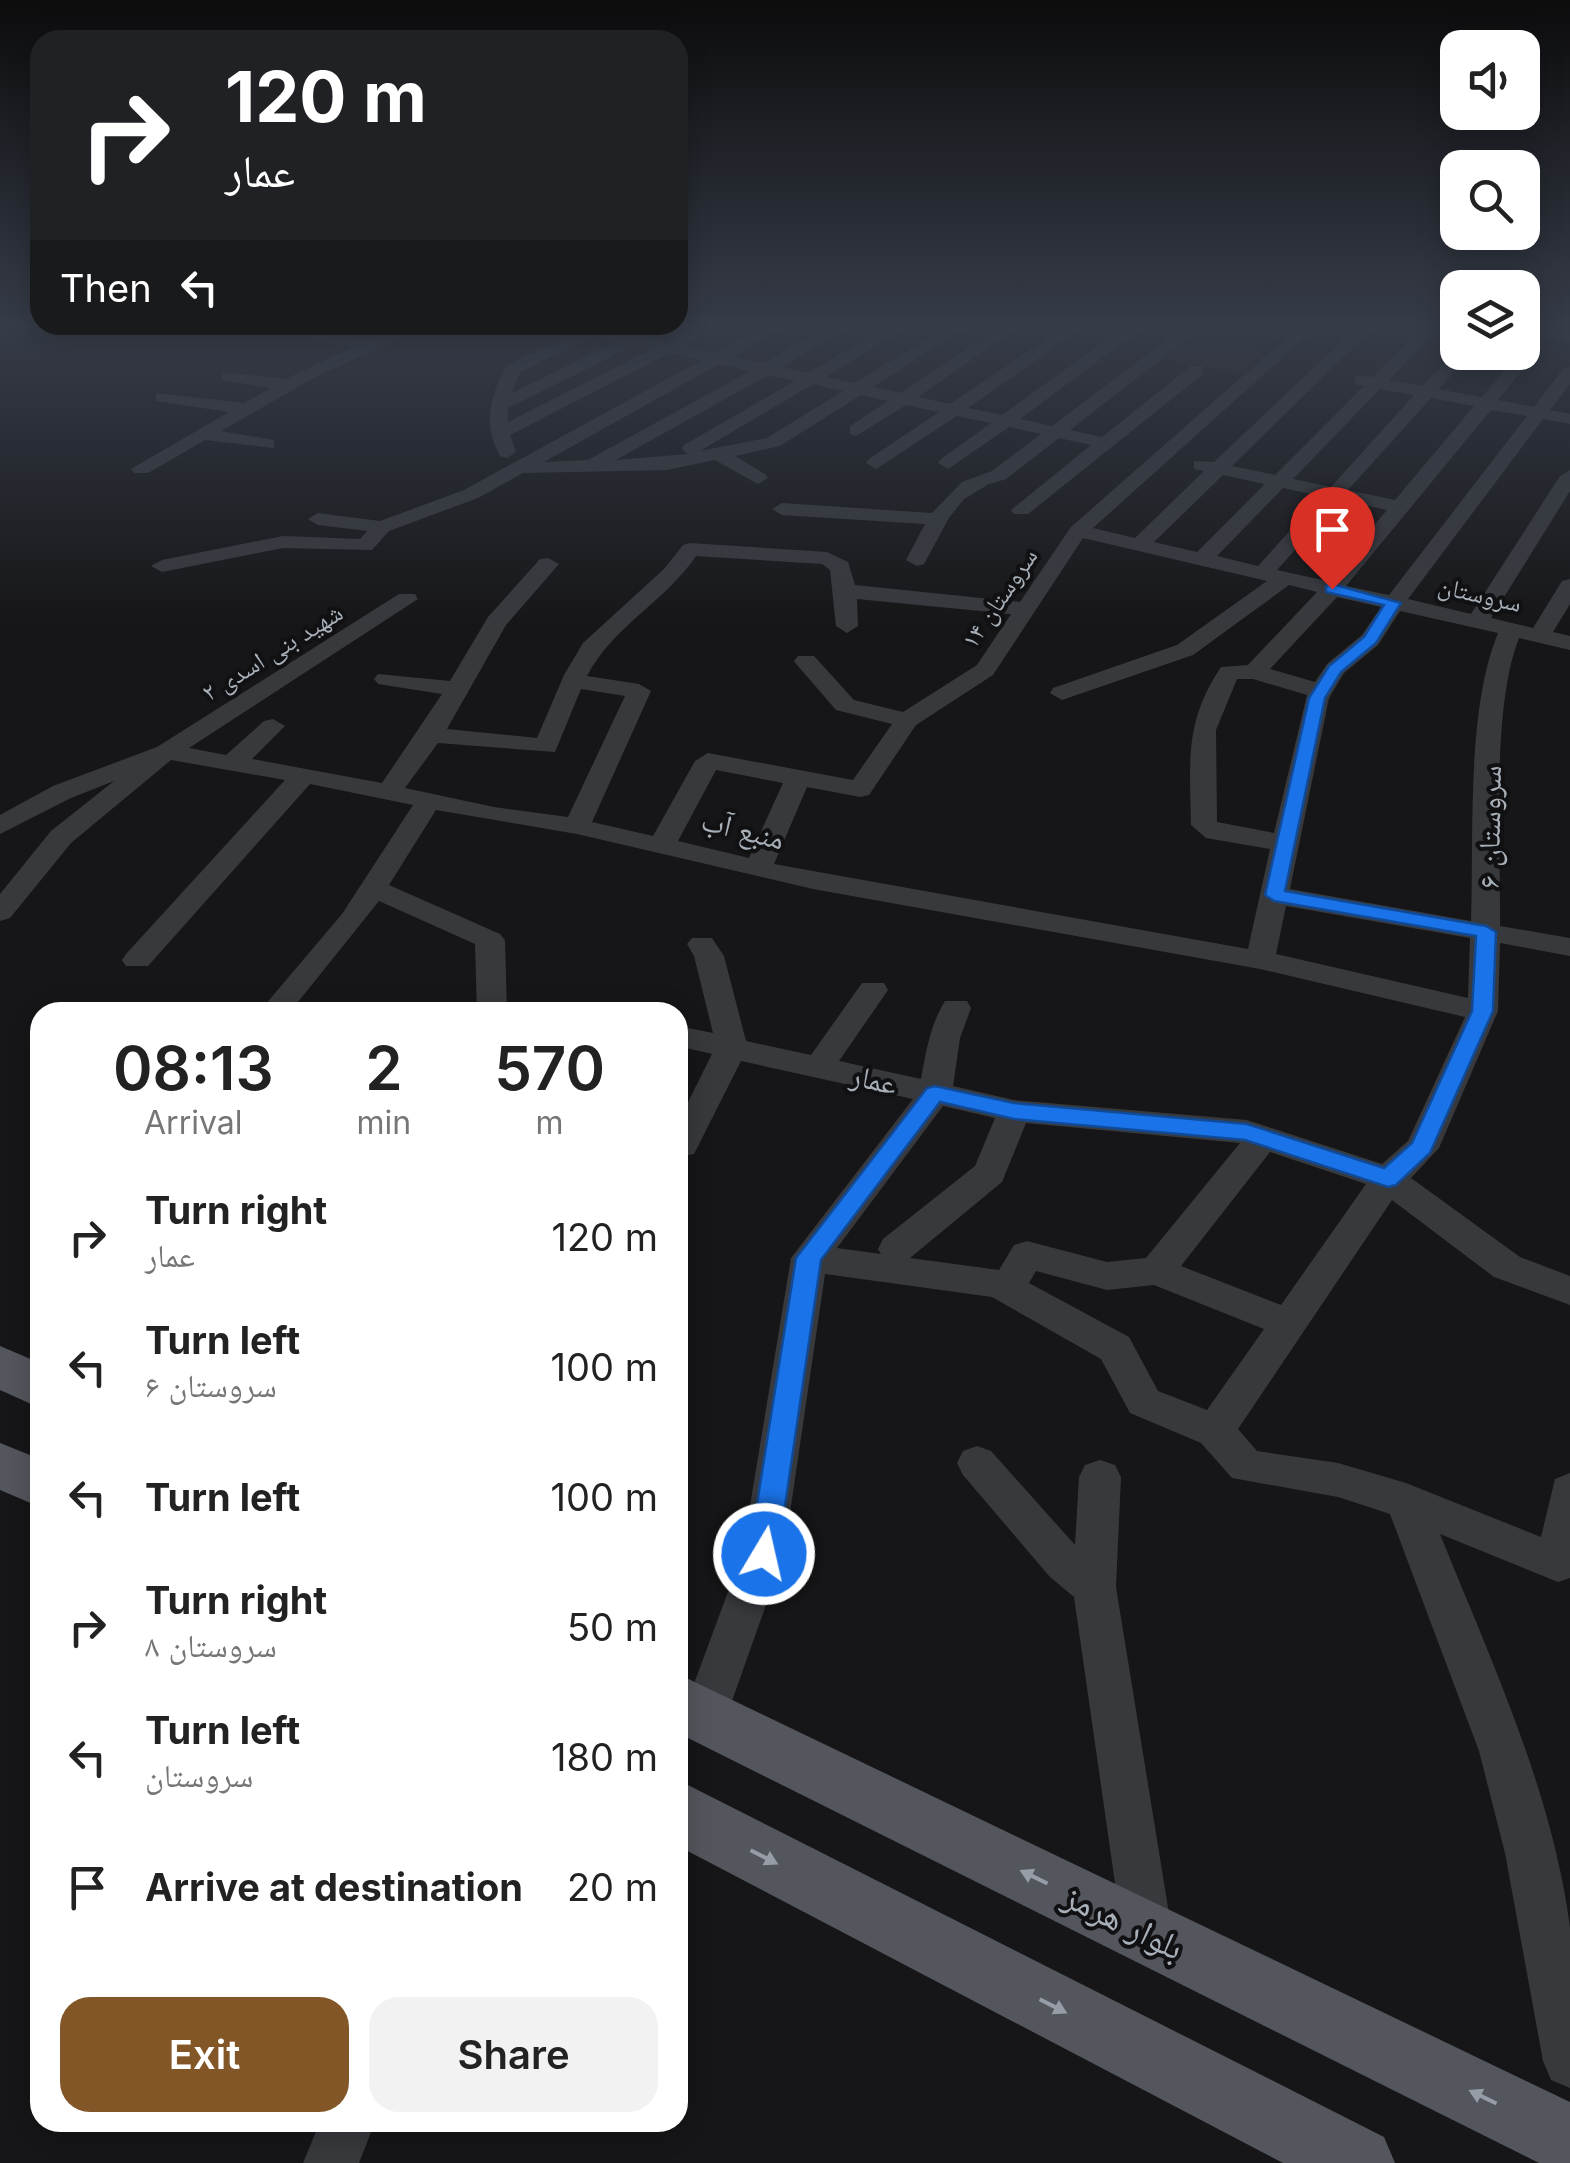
<!DOCTYPE html>
<meta charset="utf-8">
<style>
:root{--surface:#fff;--page:#f2f2f2;--text:#222;--muted:#767676;--accent:#835627}
body{margin:0;font-family:Inter,"Noto Naskh Arabic",sans-serif;background:var(--page);color:var(--text);height:100vh;display:flex;flex-direction:column;font-size:38px;white-space:nowrap}
*{box-sizing:border-box;margin:0}
p{font-size:32px;color:var(--muted)}
.icon{flex:none;width:55px;height:55px;fill:none;stroke:currentColor;stroke-width:2;stroke-linecap:round;stroke-linejoin:round}
.map{position:relative;flex:1;overflow:hidden}
.panel{position:absolute;left:30px;top:1002px;width:658px;height:1130px;display:flex;flex-direction:column;background:var(--surface);border-radius:30px;box-shadow:0 5px 25px #0003}
.panel>*{flex:none}
.guide{position:absolute;left:30px;top:30px;width:658px;height:305px;border-radius:30px;box-shadow:0 5px 25px #0003;background:#202124;color:#fff;overflow:hidden}
.controls{position:absolute;left:1440px;top:30px;display:grid;gap:20px}
.controls a{display:grid;place-items:center;width:100px;height:100px;border-radius:20px;background:var(--surface);box-shadow:0 5px 25px #0003;font-size:50px}
.pin{position:absolute;display:grid;place-items:center;width:85px;height:85px;color:#fff;margin:-102px -42px;border-radius:50% 50% 50% 0;rotate:-45deg;box-shadow:0 0 10px #0007}
.pin .icon{rotate:45deg}
.me{position:absolute;width:110px;margin:-55px;rotate:9deg;stroke-linejoin:round;filter:drop-shadow(0 0 8px #0008)}
.turn{display:flex;align-items:center;gap:35px;height:210px;padding:0 30px;font-size:45px}
.turn .icon{width:130px;height:130px;stroke-width:2.5}
.turn b{display:block;font-size:70px;line-height:85px}
.then{display:flex;align-items:center;height:95px;padding:0 30px;background:#0003;gap:20px;font-size:38px}
.eta{display:flex;justify-content:space-evenly;align-items:center;height:170px;text-align:center}
.eta b{font-size:60px;font-weight:600;line-height:70px}
.cta{display:flex;gap:20px;margin-top:auto;padding:20px 30px}
.cta a{flex:1;height:115px;border-radius:30px;background:var(--accent);color:#fff;font-size:40px;font-weight:600;line-height:115px;text-align:center}
.cta a+a{background:var(--page);color:var(--text)}
ul{padding:0;list-style:none}
li{display:flex;align-items:center;gap:30px;height:130px;padding:0 30px}
li div{flex:1}
li b{display:block;font-size:38px}
li em{font-style:normal}
.map>svg:first-child{display:block}
.built{fill:#222225}
.lines{fill:none;stroke-linecap:round;stroke-linejoin:round}
.minor{fill:#37393d;fill-rule:evenodd}
.major{fill:#53565c;fill-rule:evenodd}
.oneway{fill:#969da6}
.route{fill:#1a73e8;stroke:#114b97;stroke-width:2.5}
.labels{text-anchor:middle;dominant-baseline:central;stroke-width:8;stroke-linejoin:round;paint-order:stroke}
.far-street-label{font-size:25px;fill:#a7afb8;stroke:#111113}
.street-label{font-size:30px;fill:#a7afb8;stroke:#111113}
.near-street-label{font-size:35px;fill:#a7afb8;stroke:#111113}
</style>
<div class="map">
<svg width="1570" height="2163" viewBox="0 0 1570 2163">
<rect width="100%" height="100%" fill="#161618"/>
<path class="built" d="M1211,322H1293L1240,374L1163,358Z"/>
<g class="lines">
<g class="minor">
<path d="M706,322H727L684,346L715,353L771,322H791L732,357L763,363L838,322H858L781,367L808,373L895,322H915L826,377L855,383L954,322H974L873,387L900,393L1007,322H1026L918,397L950,404L1071,322H1090L968,408L1002,415L1131,322H1150L1020,419L1052,426L1190,322H1209L1070,430L1102,437L1191,366H1203V374L1028,514H1014L1011,510L1091,445L1059,438L1006,479L989,484L964,499L949,518L924,564L917,566L906,560L925,524L782,515L772,509L782,503L932,513L962,482L992,471L1041,434L1009,427L948,469L938,463L941,459L991,423L957,416L876,469L866,463L869,459L939,412L906,405L856,436L850,434V426L888,401L861,395L780,446L735,456L765,474L768,478L758,484L715,460L667,470L523,473L478,498L389,531L372,550L283,548L162,572L151,566L162,560L283,536L360,539L367,531L318,525L308,519L318,513L380,521L464,490L702,360L670,353L510,435L516,452L507,458L500,456C483,425 489,397 507,365L577,333L556,325H600L666,342ZM594,336L617,341L512,393L520,372ZM635,345L652,349L508,422V408ZM719,364L750,371L588,460L544,462ZM768,375L795,381L684,445L682,449L688,454L616,460ZM813,384L843,391L767,438L700,451Z"/>
<path d="M1304,322H1322L1093,528L1135,538L1204,471L1194,469V461L1214,462L1362,322L1377,324L1232,466L1275,475L1364,386L1355,384V376L1373,377L1419,331L1433,334L1389,380L1422,386L1458,348V352H1471L1439,389L1482,397L1523,348L1529,347L1537,352L1498,400L1534,407L1564,368L1570,367V384L1550,410L1570,414V424L1543,419L1408,599L1471,614L1560,476L1570,470V491L1491,618L1533,628L1562,581L1570,579V604L1553,632L1570,636V650L1519,638C1491,709 1501,847 1500,926L1570,938V956L1500,943L1498,1011L1439,1148L1411,1178L1520,1257L1570,1276V1305L1494,1277L1392,1200L1238,1429L1257,1451L1338,1463L1406,1483L1541,1537L1555,1479L1570,1473V1578L1558,1582L1440,1534C1491,1661 1552,1790 1570,1927C1570,1979 1570,2035 1570,2088L1551,2080L1543,2061L1505,1853L1479,1751L1390,1514L1338,1497L1232,1478L1201,1443L1130,1413L1101,1359L992,1297L825,1274L784,1554L721,1732L705,1738L689,1732L682,1716L742,1554L791,1258L913,1099L741,1061L694,1154L678,1157V1122L712,1054L678,1046V1026L713,1033L694,956L687,944L692,938H712L724,956L746,1041L811,1055L862,983H884L888,990L839,1061L921,1079C926,1052 930,1025 945,1001H967L971,1008L960,1038L953,1086L1014,1100L1247,1120L1382,1164L1408,1141L1465,1017L1260,969L813,889L577,834L436,810L389,885L500,934L505,940L507,1012H477L475,944L379,901L290,1012H259L342,914L413,805L310,784L148,966H126L122,960L126,954L285,780L171,760L71,843L10,918L0,921V894L51,831L114,781L71,798L0,834V815L53,786L157,747L399,594H415L418,599L189,748L226,755L264,721L273,719L285,726L252,759L382,783L442,694L378,684L374,679L378,674L450,681L488,617L540,559L548,558L559,564L506,625L447,729L537,738L564,675L583,643L664,569L683,545L690,543L827,552L848,562L855,585L1020,602L1071,527ZM1380,389L1414,395L1331,487L1293,479ZM1431,398L1474,406L1395,500L1348,490ZM1491,410L1527,416L1389,595L1346,586ZM1223,475L1265,484L1197,552L1154,542ZM1283,488L1321,496L1258,566L1217,556ZM1340,500L1387,510L1327,581L1277,570ZM1083,538L1267,581L1177,645L1053,688L1050,693L1062,700L1193,655L1289,585L1317,592L1248,665L1221,667C1184,722 1190,762 1191,825L1206,838L1270,849L1248,949L774,864L807,787L860,797L869,795L916,725L993,675ZM696,556L822,564L830,570L836,626L847,633L858,626L857,599L1011,614L977,665L903,712L854,700L814,656H798L794,661L798,666L836,710L892,724L853,780L708,753L695,761L653,836L592,822L651,691L639,684L587,676C613,626 665,602 696,556ZM1337,597L1381,607L1362,635L1327,664L1315,682L1270,669ZM1400,611L1498,633C1466,711 1474,835 1471,921L1290,889L1329,698L1344,673L1378,645ZM1237,679H1253L1307,695L1274,833L1217,822L1216,730ZM581,689L625,696L568,817L494,807L405,788L438,743L555,752ZM716,770L783,783L749,858L678,841ZM1286,906L1470,938L1468,998L1276,954ZM943,1106L995,1118L975,1166L883,1239L878,1249L881,1254L837,1248ZM1026,1123L1240,1143L1146,1258L1107,1262L1027,1241L1014,1245L999,1270L910,1258L1002,1182ZM1270,1152L1366,1184L1281,1305L1181,1266ZM1036,1271L1107,1290L1154,1285L1264,1329L1207,1410L1158,1391L1129,1337L1029,1283Z"/>
<path d="M1522,324L1570,332V342L1522,334Z"/>
<path d="M411,325H440L403,337L319,375L221,431L274,440V448L205,440L148,473H134L131,469L229,412L156,401V393L244,403L271,388L222,380V372L286,379L353,347L309,340V334L369,340Z"/>
<path d="M977,1446L991,1451L1075,1545L1079,1477L1085,1465L1100,1460L1115,1465L1121,1477L1116,1587L1172,1932L1165,1950L1147,1957L1129,1950L1122,1932L1074,1597L1050,1577L963,1475L957,1463L963,1451Z"/>
<path d="M320,2122H375L359,2163H303Z"/>
</g>
<g class="major">
<path d="M0,1346L40,1363V1408L0,1390Z"/>
<path d="M0,1443L40,1459V1507L0,1490Z"/>
<path d="M678,1674L1570,2102V2163H1539L678,1733Z"/>
<path d="M678,1780L1384,2137L1395,2163H1283L678,1846Z"/>
</g>
</g>
<defs><path id="oneway-solid" d="M-6-.8H1V-3.2L6.5 0L1 3.2V.8H-6Z" transform="scale(2.5)"/></defs>
<g class="oneway">
<use href="#oneway-solid" transform="translate(764 1857) rotate(27)"/>
<use href="#oneway-solid" transform="translate(1034 1877) rotate(-154)"/>
<use href="#oneway-solid" transform="translate(1053 2006) rotate(27)"/>
<use href="#oneway-solid" transform="translate(1483 2097) rotate(-154)"/>
</g>
<linearGradient id="sky" x2="0" y2="1"><stop stop-color="#0c0c0d"/><stop offset="0.52" stop-color="#363c48"/><stop offset="1" stop-color="#363c48" stop-opacity="0"/></linearGradient>
<rect width="1570" height="625" fill="url(#sky)"/>
<path class="route" d="M1332,584L1401,603L1376,643L1341,672L1325,698L1285,891L1486,926L1496,932L1493,1011L1430,1153L1396,1185L1388,1187L1245,1140L1014,1119L940,1102L821,1260L778,1554L774,1563L764,1567L753,1563L749,1554L796,1258L927,1088L935,1086L1014,1103L1247,1124L1384,1168L1412,1143L1472,1011L1476,936L1274,901L1265,895L1309,698L1329,666L1364,637L1384,605L1326,592V586Z"/>
<g class="labels">
<g class="far-street-label">
<text transform="translate(1480 594) rotate(13)">سروستان</text>
<text transform="translate(999 598) rotate(-56)">سروستان ۱۴</text>
<text transform="translate(272 652) rotate(-32)">شهید بنی اسدی ۲</text>
</g>
<g class="street-label">
<text transform="translate(1489 827) rotate(-89)">سروستان ۶</text>
<text transform="translate(743 829) rotate(14)">منبع آب</text>
<text transform="translate(874 1079) rotate(13)">عمار</text>
</g>
<g class="near-street-label">
<text transform="translate(1124 1921) rotate(26)">بلوار هرمز</text>
</g>
</g>
</svg>
<div class="controls">
<a><svg class="icon" aria-label="sound" viewBox="0 0 24 24"><path d="M4 9h4l5-4v14l-5-4H4zM17 9q2 3 0 6"/></svg></a>
<a><svg class="icon" aria-label="search" viewBox="0 0 24 24"><circle cx="10" cy="10" r="6"/><path d="M15 15l6 6"/></svg></a>
<a><svg class="icon" aria-label="layers" viewBox="0 0 24 24"><path d="M12 4l9 5-9 5-9-5zM3 14l9 5 9-5"/></svg></a>
</div>
<div class="pin" style="left:1332px;top:589px;background:#d93025"><svg class="icon" aria-label="arrive" viewBox="0 0 24 24"><path d="M6 21V4h12l-3 4 3 4H6"/></svg></div>
<svg class="me" style="left:764px;top:1554px" viewBox="-20 -20 40 40"><circle r="17" fill="#1a73e8" stroke="#fff" stroke-width="3"/><path d="M0-11L8 9 0 5-8 9z" fill="#fff"/></svg>
<div class="guide">
<div class="turn"><svg class="icon" aria-label="right" viewBox="0 0 24 24"><path d="M7 20v-9h11M14 6l5 5-5 5"/></svg><div><b>120 m</b>عمار</div></div>
<div class="then">Then<svg class="icon" aria-label="left" viewBox="0 0 24 24"><path d="M17 20v-9H6M10 6l-5 5 5 5"/></svg></div>
</div>
<section class="panel">
<div class="eta">
<div><b>08:13</b><p>Arrival</p></div>
<div><b>2</b><p>min</p></div>
<div><b>570</b><p>m</p></div>
</div>
<ul>
<li><svg class="icon" aria-label="right" viewBox="0 0 24 24"><path d="M7 20v-9h11M14 6l5 5-5 5"/></svg><div><b>Turn right</b><p>عمار</p></div><em>120 m</em></li>
<li><svg class="icon" aria-label="left" viewBox="0 0 24 24"><path d="M17 20v-9H6M10 6l-5 5 5 5"/></svg><div><b>Turn left</b><p>سروستان ۶</p></div><em>100 m</em></li>
<li><svg class="icon" aria-label="left" viewBox="0 0 24 24"><path d="M17 20v-9H6M10 6l-5 5 5 5"/></svg><div><b>Turn left</b></div><em>100 m</em></li>
<li><svg class="icon" aria-label="right" viewBox="0 0 24 24"><path d="M7 20v-9h11M14 6l5 5-5 5"/></svg><div><b>Turn right</b><p>سروستان ۸</p></div><em>50 m</em></li>
<li><svg class="icon" aria-label="left" viewBox="0 0 24 24"><path d="M17 20v-9H6M10 6l-5 5 5 5"/></svg><div><b>Turn left</b><p>سروستان</p></div><em>180 m</em></li>
<li><svg class="icon" aria-label="arrive" viewBox="0 0 24 24"><path d="M6 21V4h12l-3 4 3 4H6"/></svg><div><b>Arrive at destination</b></div><em>20 m</em></li>
</ul>
<div class="cta"><a>Exit</a><a>Share</a></div>
</section>
</div>
